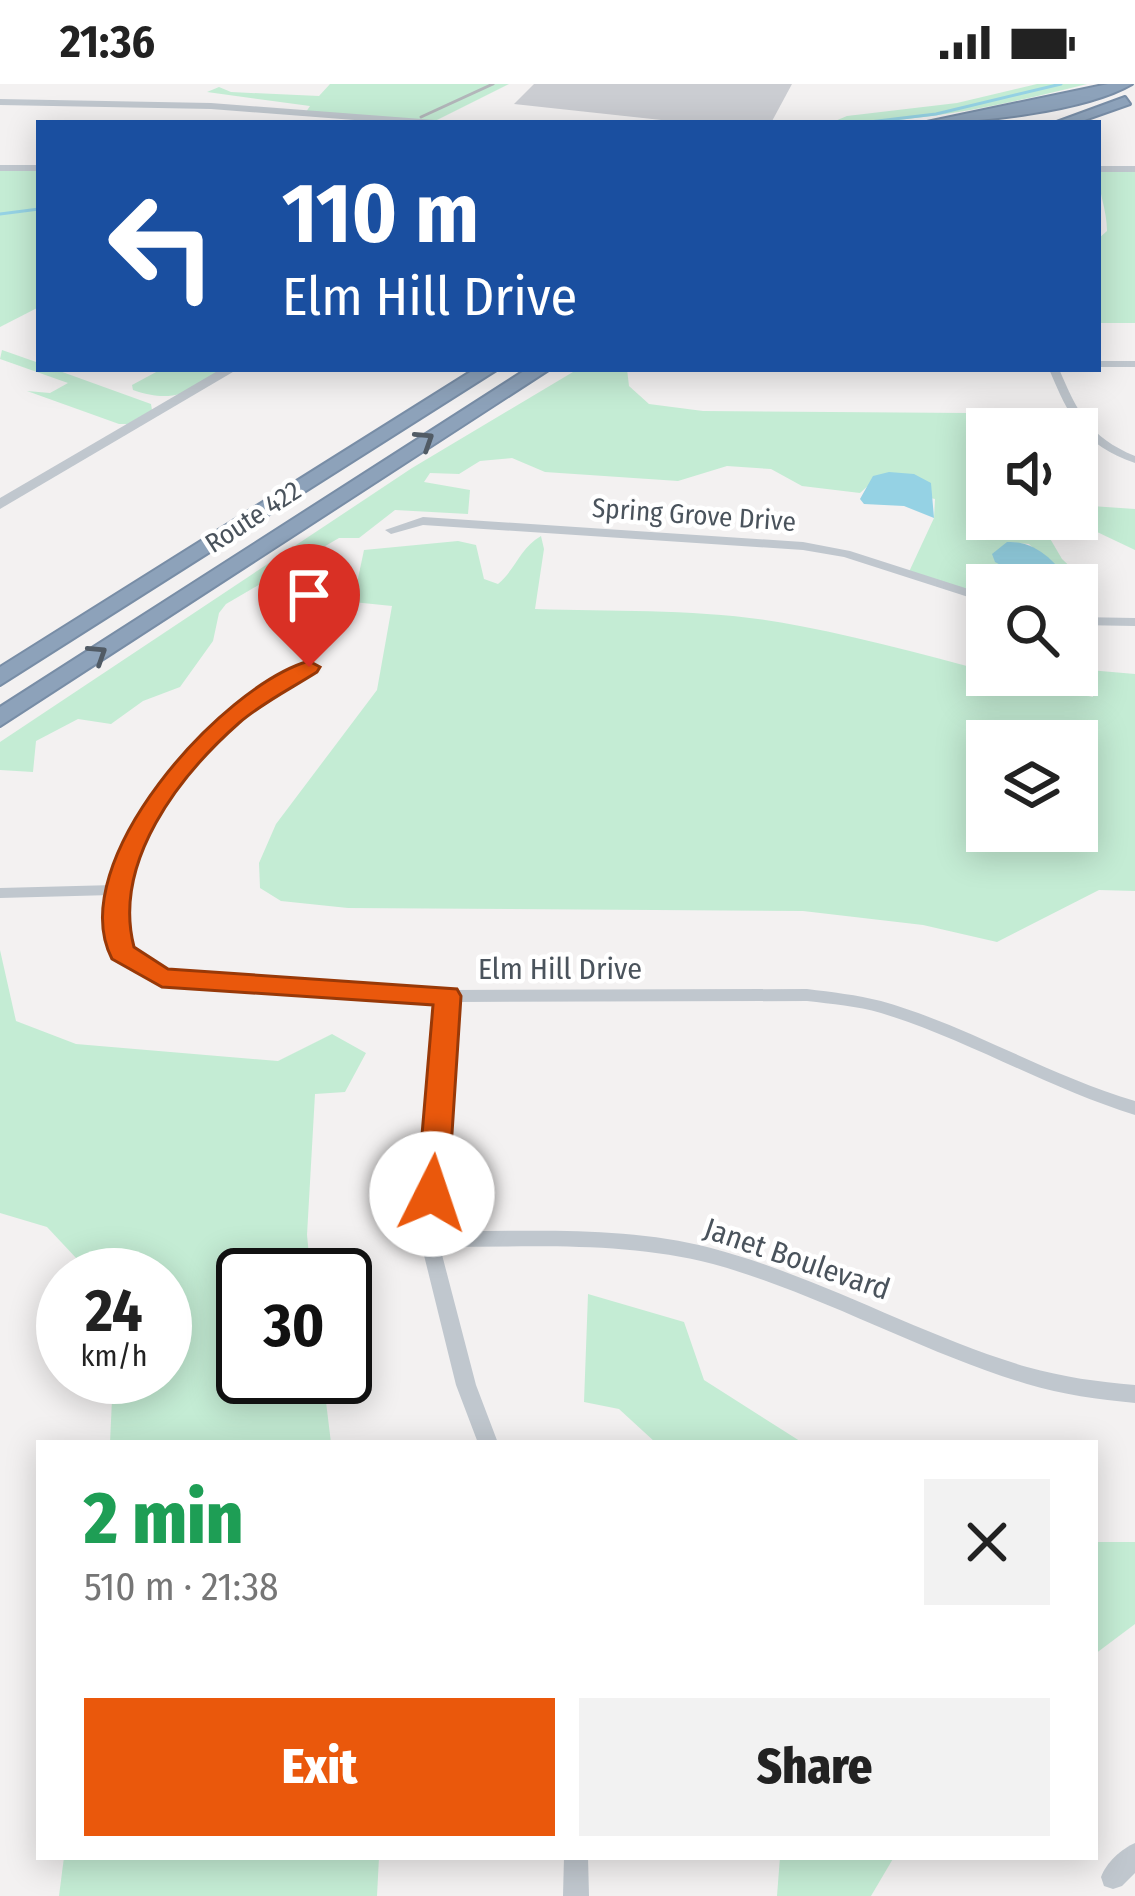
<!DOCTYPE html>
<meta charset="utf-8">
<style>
:root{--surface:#fff;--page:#f2f2f2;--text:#222;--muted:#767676;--accent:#ea580c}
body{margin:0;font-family:"Fira Sans Condensed",sans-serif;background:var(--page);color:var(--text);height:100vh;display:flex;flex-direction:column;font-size:45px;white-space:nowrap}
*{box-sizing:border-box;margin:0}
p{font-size:39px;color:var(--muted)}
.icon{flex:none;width:66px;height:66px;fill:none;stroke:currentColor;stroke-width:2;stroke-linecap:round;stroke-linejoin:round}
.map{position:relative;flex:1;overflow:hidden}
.side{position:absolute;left:36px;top:1356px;width:1062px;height:420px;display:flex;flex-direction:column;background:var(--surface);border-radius:0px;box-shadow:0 6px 30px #0003}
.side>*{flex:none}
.top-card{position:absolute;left:36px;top:36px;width:1065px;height:252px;border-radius:0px;box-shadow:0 6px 30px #0003;background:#1a4fa0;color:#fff;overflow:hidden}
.tools{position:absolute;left:966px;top:324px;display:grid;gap:24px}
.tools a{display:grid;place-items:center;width:132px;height:132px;border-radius:0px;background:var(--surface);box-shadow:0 6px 30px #0003;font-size:60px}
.speed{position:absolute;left:36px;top:1164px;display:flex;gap:24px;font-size:60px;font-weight:700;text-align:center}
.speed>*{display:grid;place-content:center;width:156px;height:156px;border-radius:50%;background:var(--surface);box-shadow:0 6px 30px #0003;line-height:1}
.speed small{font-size:30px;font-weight:400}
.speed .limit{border:6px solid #111;border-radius:18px;background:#fff;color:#111}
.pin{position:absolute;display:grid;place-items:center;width:102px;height:102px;color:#fff;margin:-123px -51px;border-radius:50% 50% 50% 0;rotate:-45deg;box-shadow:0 0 12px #0007}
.pin .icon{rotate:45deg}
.me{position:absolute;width:132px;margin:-66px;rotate:4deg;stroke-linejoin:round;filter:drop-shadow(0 0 9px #0008)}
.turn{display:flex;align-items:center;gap:42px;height:252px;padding:0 48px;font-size:54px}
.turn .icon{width:156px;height:156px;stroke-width:2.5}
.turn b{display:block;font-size:84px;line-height:102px}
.round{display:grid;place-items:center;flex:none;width:126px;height:126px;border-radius:0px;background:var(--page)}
.summary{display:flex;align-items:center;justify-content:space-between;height:204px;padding:0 48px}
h1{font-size:72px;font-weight:800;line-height:90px;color:#1e9e55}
.action{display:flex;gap:24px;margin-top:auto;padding:24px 48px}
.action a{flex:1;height:138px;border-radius:0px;background:var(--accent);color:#fff;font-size:48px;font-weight:800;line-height:138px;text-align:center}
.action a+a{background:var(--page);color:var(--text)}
.status{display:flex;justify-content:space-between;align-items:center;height:84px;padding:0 60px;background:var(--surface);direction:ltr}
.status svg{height:33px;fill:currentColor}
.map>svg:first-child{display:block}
.green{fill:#c4ecd4;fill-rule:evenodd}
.water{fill:#95d2e4}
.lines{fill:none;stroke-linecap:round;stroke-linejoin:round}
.stream{stroke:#95d2e4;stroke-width:3}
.building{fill:#cbcdd2}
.motorway-casing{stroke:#788da6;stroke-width:4}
.minor{fill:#c0c7ce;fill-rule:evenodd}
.tertiary{fill:#c0c7ce;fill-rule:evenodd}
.motorway{fill:#8da2ba;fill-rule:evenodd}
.rail{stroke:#b3b6ba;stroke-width:3}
.oneway{stroke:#515b65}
.route{fill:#ea580c;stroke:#983908;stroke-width:3}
.labels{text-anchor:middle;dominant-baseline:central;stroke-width:9;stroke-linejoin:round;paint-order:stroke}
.far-street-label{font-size:27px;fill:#4a535c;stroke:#fff}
.street-label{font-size:30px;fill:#4a535c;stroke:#fff}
</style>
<div class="status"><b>21:36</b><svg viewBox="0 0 49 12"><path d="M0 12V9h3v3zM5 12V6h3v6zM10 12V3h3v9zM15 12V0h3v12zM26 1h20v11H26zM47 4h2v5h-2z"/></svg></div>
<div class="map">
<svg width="1135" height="1812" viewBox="0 0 1135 1812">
<rect width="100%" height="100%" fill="#f3f1f1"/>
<g class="green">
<path d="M330,0H509L431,39H351L357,33L306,28L310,22L207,8L219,3L231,8L319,12Z"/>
<path d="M1037,0H1087C1000,22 920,39 830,39L847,32L957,19Z"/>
<path d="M0,84H39V223L0,243Z"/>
<path d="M1098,85H1135V239H1098V155L1107,147C1107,125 1098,108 1098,85Z"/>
<path d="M2,266L39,279V285H54L151,320L152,326L128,340H119L27,307L50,309L68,299L0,275Z"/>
<path d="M174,285H231C195,306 175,321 133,306L132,301L158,287Z"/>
<path d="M578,285H627L629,302L649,320L703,327L968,329L987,380V435H1077V421L1135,425V466L1095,447L1045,446L1062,475L1080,492L1077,501H1070L1029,460L1007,458L1021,495L1038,501H987V515L908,490L934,434L935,415L869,401L860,409L802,402L771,385L727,382L678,397L545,388L512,374L480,377L459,390L430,389L424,398L470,406L468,430L395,426L359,454H339L226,520L219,529L213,557L180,603L143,617L111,640L78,635L36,657L33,688L0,686V658L412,384Z"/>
<path d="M541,452L544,465L535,525C623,528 713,524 800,542C900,561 995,592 1093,613L1089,586L1135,590V807L1099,806L997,858L923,841L803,827L348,824L281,817L260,804L259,779L276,740L377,606L392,522L353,518L364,466L458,457L476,461L484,495L498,500C516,485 520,464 541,452ZM987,657H1077V747H987Z"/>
<path d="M0,866L16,937L76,960L278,977L332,950L366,969L345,1008L315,1010L307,1151L311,1191H243V1293H323L331,1359H110L113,1293H165V1191H92L47,1143L0,1129Z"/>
<path d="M588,1210L684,1238L704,1296L803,1359H656L619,1325L584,1318Z"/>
<path d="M1095,1458H1135V1540L1095,1570Z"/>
<path d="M64,1773H379L377,1812H59Z"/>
<path d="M780,1773H894L871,1812H777Z"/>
</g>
<g class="water">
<path d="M889,388L914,390L931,399L934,434L904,422L864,420L860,415L873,392Z"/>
<path d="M1007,458C1035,456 1058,479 1071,501H1038L995,478L992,470Z"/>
</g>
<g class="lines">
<g class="stream">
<path d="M861,39L936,30L1061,0"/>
<path d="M0,130L39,125"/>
</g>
</g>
<path class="building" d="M534,0H792L771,39H689L514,20Z"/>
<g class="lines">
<g class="motorway-casing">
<g id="motorway">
<path d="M1108,0H1132C1086,27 977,39 922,39Z"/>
<path d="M1125,13L1130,20L1076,39H1054Z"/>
<path d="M475,285H498L0,601V583Z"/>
<path d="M527,285H550L0,642V623Z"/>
</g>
</g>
<g class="minor">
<rect x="0" y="81" width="39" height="6"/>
<rect x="1098" y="277" width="37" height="6"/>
<path d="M1049,285H1059C1078,329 1089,353 1135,372V379C1083,361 1069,333 1049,285Z"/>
<path d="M423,433L803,458L850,467L987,511V519L844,473L803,466L423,441L391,450L385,446Z"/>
<path d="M1077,533L1135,534V542L1077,541Z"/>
<path d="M309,579L316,583L314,586C225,635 138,711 127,819C125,834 128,850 130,865L166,888L448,906L807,905C832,908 857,911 881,917C969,942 1047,991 1135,1017V1031C1047,1004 969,956 881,929C857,922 832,920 807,917L456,918L439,1147C529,1148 623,1141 711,1164C821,1193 919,1251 1027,1283C1063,1293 1098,1298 1135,1301V1319C1098,1315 1063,1311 1027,1300C920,1268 821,1210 713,1180C624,1157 531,1163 440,1163L476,1301L498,1359H478L456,1301L420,1155L439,917L162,900L114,868L110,824L112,811L0,814V804L114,801C130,709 223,612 309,579Z"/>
<path d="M1135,1759V1789L1122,1802L1113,1805L1104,1802L1101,1793C1106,1779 1121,1765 1135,1759Z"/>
<path d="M564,1773H588L589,1812H563Z"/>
</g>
<g class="tertiary">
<path d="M0,15L211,19L435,36L440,39H393L211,25L0,21Z"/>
<rect x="1098" y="82" width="37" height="6"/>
<path d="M221,285H238L0,425V414Z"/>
</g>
<use href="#motorway" class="motorway"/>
<path class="rail" d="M421,33L493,0"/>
</g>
<defs><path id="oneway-chevron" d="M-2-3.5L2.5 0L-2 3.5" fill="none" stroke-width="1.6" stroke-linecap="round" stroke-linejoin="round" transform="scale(3)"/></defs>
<g class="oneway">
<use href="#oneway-chevron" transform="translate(425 356) rotate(-33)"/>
<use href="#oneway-chevron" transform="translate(98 570) rotate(-33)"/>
</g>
<path class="route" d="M309,577L320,583L317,588C292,604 262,619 239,639C179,692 112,778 134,863L168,885L457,905L461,912L448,1110L443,1118H422L417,1110L433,921L162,903L112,875C62,779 222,602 309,577Z"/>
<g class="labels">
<g class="far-street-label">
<text transform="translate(694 431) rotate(4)">Spring Grove Drive</text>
<text transform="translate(253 433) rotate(-33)">Route 422</text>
</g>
<g class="street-label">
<text x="560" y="885">Elm Hill Drive</text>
<text transform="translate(797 1175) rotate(19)">Janet Boulevard</text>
</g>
</g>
</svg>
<div class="tools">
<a><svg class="icon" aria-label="sound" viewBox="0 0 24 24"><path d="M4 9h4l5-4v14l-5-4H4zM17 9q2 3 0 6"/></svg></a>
<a><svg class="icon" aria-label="search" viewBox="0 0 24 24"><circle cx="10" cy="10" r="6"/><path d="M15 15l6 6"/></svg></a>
<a><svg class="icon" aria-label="layers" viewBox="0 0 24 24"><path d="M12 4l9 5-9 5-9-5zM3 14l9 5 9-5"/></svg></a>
</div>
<div class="speed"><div>24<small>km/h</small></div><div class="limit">30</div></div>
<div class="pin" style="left:309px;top:583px;background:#d93025"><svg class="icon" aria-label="arrive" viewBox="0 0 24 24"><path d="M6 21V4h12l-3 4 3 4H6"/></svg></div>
<svg class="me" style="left:432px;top:1110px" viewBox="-20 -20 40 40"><circle r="19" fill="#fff"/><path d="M0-13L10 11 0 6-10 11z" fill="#ea580c"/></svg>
<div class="top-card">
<div class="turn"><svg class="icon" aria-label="left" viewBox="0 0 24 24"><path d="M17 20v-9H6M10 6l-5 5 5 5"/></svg><div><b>110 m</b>Elm Hill Drive</div></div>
</div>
<section class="side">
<div class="summary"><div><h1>2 min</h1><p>510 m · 21:38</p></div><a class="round"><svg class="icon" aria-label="close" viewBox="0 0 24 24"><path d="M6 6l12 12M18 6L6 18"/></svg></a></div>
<div class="action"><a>Exit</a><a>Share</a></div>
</section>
</div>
